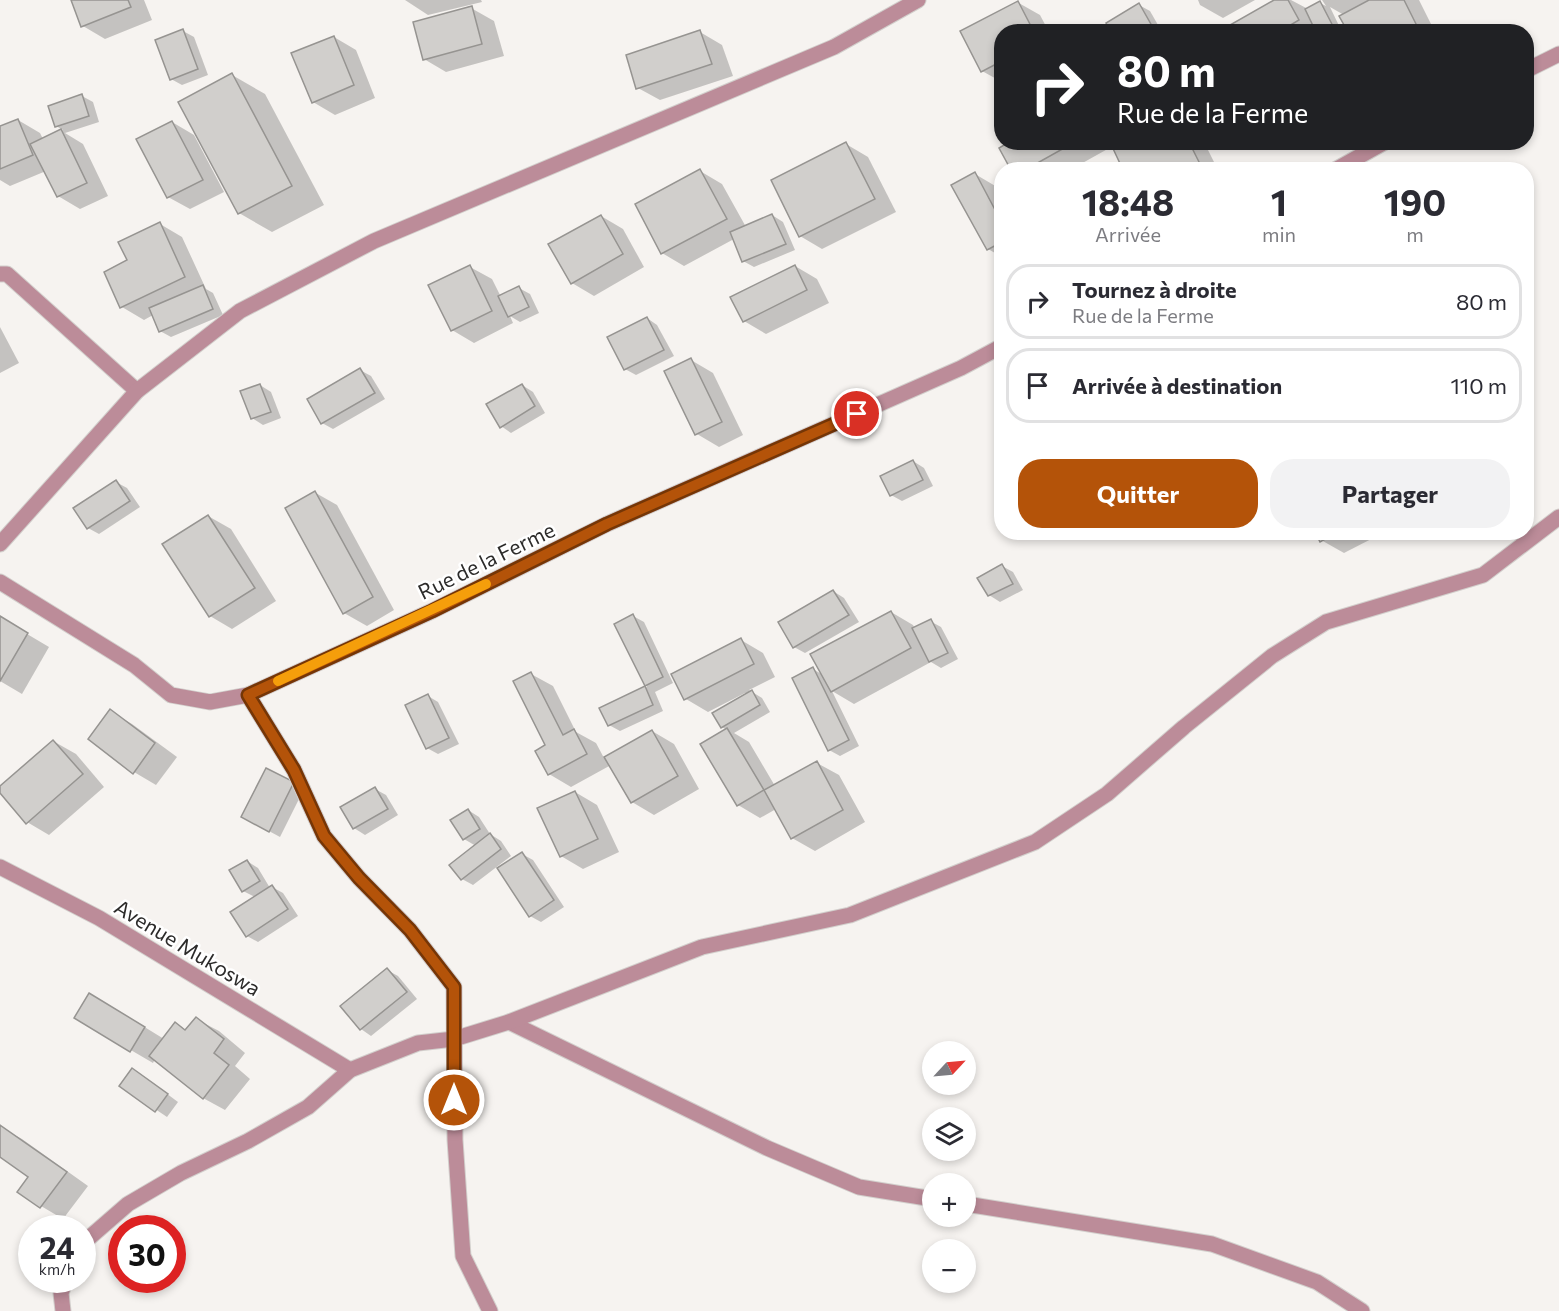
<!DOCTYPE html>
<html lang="fr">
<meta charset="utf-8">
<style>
:root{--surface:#fff;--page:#f2f2f3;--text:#2b2b33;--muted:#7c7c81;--line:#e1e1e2;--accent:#b45309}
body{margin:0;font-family:Commissioner,sans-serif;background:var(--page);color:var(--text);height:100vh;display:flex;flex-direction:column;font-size:22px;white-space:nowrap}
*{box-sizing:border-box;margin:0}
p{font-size:20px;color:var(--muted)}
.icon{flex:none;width:33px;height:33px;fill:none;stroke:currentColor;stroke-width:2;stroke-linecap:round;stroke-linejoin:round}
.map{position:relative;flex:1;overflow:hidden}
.details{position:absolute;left:994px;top:162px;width:540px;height:378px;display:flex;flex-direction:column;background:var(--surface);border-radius:24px;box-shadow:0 3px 9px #0003}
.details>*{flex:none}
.top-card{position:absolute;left:994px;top:24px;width:540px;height:126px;border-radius:24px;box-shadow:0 3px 9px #0003;background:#202124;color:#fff;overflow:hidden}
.needle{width:39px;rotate:64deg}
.tools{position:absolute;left:922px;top:1041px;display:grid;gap:12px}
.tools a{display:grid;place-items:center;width:54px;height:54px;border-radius:50%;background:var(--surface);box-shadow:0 3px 9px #0003;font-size:30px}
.speed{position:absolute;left:18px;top:1215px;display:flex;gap:12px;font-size:30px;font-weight:700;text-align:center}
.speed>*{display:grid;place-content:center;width:78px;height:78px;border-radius:50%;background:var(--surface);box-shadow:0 3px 9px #0003;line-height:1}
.speed small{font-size:15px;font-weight:400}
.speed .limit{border:9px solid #d22;background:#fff;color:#111}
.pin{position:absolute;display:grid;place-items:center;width:51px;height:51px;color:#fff;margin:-26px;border:3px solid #fff;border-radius:50%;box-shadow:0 2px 6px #0007}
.me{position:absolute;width:66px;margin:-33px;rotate:0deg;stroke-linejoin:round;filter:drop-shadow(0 0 4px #0008)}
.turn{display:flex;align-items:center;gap:21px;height:126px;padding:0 24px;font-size:27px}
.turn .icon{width:78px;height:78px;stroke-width:2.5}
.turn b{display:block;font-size:42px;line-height:51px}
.eta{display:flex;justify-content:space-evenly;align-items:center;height:102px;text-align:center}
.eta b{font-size:36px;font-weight:700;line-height:42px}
.action{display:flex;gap:12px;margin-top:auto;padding:12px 24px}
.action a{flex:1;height:69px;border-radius:24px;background:var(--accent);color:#fff;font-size:24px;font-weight:700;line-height:69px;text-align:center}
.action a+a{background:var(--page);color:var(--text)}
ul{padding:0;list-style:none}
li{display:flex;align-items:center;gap:18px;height:75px;margin:0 12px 9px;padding:0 12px;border:3px solid var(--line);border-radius:24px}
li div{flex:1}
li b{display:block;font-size:22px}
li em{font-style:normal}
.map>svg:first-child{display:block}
.shadow{fill:#0003}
.building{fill:#d1cfcc;stroke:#969491;stroke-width:1.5}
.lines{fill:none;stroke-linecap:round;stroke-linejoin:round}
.minor-casing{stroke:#d2cfcc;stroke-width:17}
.minor{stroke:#bc8c99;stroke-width:15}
.route-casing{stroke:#753606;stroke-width:15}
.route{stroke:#b45309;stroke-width:10}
.slow{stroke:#f59e0b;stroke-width:10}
.labels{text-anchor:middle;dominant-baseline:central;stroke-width:5;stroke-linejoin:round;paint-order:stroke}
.street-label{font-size:21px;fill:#2c2b2a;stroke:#fff}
</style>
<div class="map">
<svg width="1559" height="1311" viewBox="0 0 1559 1311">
<rect width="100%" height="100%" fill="#f6f3f0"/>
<g class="shadow">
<path d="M72,0H144L152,20L105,39L83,26Z"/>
<path d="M405,0H481L482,2L428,15Z"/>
<path d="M1198,0H1255L1223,18L1200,5Z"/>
<path d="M1277,0H1291L1308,9L1320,3L1326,6L1322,0H1419L1435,32H1349L1344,15L1330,7L1342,32H1227Z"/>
<path d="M1017,2L1040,15L1049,32H1002V82L982,71L962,32Z"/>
<path d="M1139,5L1150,11L1162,32H1112Z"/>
<path d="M471,8L494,21L504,56L446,72L424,59Z"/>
<path d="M183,31L194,37L208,75L182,85L171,79Z"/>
<path d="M700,32L722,45L733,76L660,100L638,88Z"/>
<path d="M334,37L356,50L375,98L335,115L313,102Z"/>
<path d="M232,75L265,94L324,205L272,232L239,213Z"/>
<path d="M82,96L93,102L99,122L65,133L83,144L108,196L80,209L58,196L46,171L10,186L0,180V128L18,120L40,133L43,139L63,130L56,126Z"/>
<path d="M172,122L194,135L224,192L190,209L168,197Z"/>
<path d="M1012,142H1204L1218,170H1124L1113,146L1070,170H1012Z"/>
<path d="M846,144L868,157L896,212L822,249L800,236Z"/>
<path d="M700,171L722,184L746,227L772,215L783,222L795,250L754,267L743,261L734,239L684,266L662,253Z"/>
<path d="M975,174L997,187L1002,196V257L988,249Z"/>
<path d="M601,216L623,229L644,267L594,296L572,283Z"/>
<path d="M160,224L182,237L206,289L213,293L223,315L171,337L160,331L153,315L144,320L122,307L129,261Z"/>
<path d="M795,266L817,279L829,303L766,334L744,321Z"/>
<path d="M470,267L492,279L501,297L519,288L530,294L539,313L520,322L510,316L513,323L474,343L452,330Z"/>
<path d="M647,318L657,325L674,356L636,375L625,369Z"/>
<path d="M0,327L19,363L0,373Z"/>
<path d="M691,360L713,373L743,435L719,447L697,434L666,372Z"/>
<path d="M360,370L371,376L385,399L333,429L322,423Z"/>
<path d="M260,385L271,392L281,418L263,425L252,418Z"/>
<path d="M522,385L533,392L545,413L511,433L501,426Z"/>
<path d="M913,461L924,468L933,486L902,501L891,495Z"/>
<path d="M116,482L127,488L140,507L99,534L88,528Z"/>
<path d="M314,492L337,505L394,610L367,626L344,613Z"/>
<path d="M208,516L231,529L276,601L232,629L210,616Z"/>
<path d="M1028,532H1053L1039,540Z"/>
<path d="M1317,532H1380L1381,534L1344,553L1321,540Z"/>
<path d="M1002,566L1013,572L1023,590L1000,602L989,595L980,578Z"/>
<path d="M833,591L844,598L859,622L805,653L794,647Z"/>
<path d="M891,612L913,625L915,629L930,621L941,627L958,659L941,668L931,662L854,704L832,691L859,746L840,756L829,750L813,669L823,675Z"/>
<path d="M633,616L644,622L673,683L655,692L663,711L620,731L609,725L601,708L647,687L616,624Z"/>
<path d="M0,618L49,647L22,694L0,681Z"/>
<path d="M741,640L763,653L775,677L749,690L762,698L770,712L734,733L749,742L775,786L817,763L839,775L865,822L815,851L792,838L776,809L760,818L738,805L702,744L727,730L722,727L746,695L745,693L708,712L686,699Z"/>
<path d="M531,674L553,686L576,732L596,743L604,758L652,731L674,744L699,789L654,815L632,802L611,765L571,787L549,774L547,745Z"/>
<path d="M428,696L438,702L459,744L438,754L427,748Z"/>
<path d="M110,711L132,724L177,757L156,785L134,772L90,739Z"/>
<path d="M53,741L76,754L104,787L49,835L27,822L0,791V788Z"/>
<path d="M294,783L304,789L280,837L254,823Z"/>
<path d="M375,789L386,795L398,815L365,835L354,828Z"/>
<path d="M575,792L597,805L619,852L583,869L561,856Z"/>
<path d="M468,810L479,817L490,834L501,841L511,856L473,885L462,879L476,846L464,839Z"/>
<path d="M522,854L533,860L564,907L541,922L530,916Z"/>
<path d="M247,861L258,868L270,888L272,887L283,893L298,916L258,942L247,936L255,897L243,891Z"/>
<path d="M387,970L398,976L417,999L371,1036L361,1029Z"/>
<path d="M112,1007L164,1039L176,1024L187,1031L196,1019L219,1031L245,1053L235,1066L250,1079L225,1110L203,1098L155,1059L153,1063L76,1018Z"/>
<path d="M143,1076L178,1102L167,1117L121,1086Z"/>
<path d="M0,1127L22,1139L88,1186L63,1219L41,1206L30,1176L0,1156Z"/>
</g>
<g class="building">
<path d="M71,0H128L131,7L81,27Z"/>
<path d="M1274,0H1288L1299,20L1279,32H1225L1223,29Z"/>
<path d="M1369,0H1404L1420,32H1348L1339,16Z"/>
<path d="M1018,1L1034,32H1002V61L981,72L960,31Z"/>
<path d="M1320,1L1336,32H1316L1305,9Z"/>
<path d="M1139,3L1152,26L1142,32H1111L1106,23Z"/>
<path d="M472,6L482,44L423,60L413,22Z"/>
<path d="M183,29L198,69L170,80L155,40Z"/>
<path d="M700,30L712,64L636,89L626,55Z"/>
<path d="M334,36L354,85L312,103L291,53Z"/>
<path d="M232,73L292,186L238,214L178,102Z"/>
<path d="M82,94L89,116L55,127L48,106Z"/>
<path d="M18,119L33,155L0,169V126Z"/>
<path d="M172,121L203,180L167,198L136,139Z"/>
<path d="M61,129L87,183L57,197L30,144Z"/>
<path d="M846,142L875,199L799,237L771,180Z"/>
<path d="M1009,142H1075L1025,170H1011L999,148Z"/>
<path d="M1110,142H1189L1203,170H1165L1164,167L1159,170H1123Z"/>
<path d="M700,169L727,219L661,254L635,204Z"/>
<path d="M975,172L1002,223V242L987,250L951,185Z"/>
<path d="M772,214L786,244L742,262L730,232Z"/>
<path d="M601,215L623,254L571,284L548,244Z"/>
<path d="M160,222L185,277L120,308L104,272L127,260L118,242Z"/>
<path d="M470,265L492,311L451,331L428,285Z"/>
<path d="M795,265L807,290L743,322L730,297Z"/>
<path d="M203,285L213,309L159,332L149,308Z"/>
<path d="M519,286L529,307L508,317L498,296Z"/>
<path d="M647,317L664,350L624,370L607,337Z"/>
<path d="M691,358L722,422L695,435L664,371Z"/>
<path d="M360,368L375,393L321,424L307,399Z"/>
<path d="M260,384L271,412L251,419L240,391Z"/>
<path d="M522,384L535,406L500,428L486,404Z"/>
<path d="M913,460L923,480L890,496L880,476Z"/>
<path d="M116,480L130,501L87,529L73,508Z"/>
<path d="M315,491L373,597L343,614L285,508Z"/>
<path d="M208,515L255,588L209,617L162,544Z"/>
<path d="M1315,532H1338L1320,542Z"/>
<path d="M1002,564L1013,584L988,596L977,578Z"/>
<path d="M833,590L849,615L793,648L778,622Z"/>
<path d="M891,611L911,648L831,692L810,654Z"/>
<path d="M633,614L663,677L645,686L614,624Z"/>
<path d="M0,616L28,633L0,681Z"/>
<path d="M931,619L948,653L929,662L912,628Z"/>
<path d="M741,638L754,664L684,700L671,674Z"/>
<path d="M813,667L849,740L828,751L792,678Z"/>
<path d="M531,672L563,735L574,729L587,754L548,775L535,751L545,745L513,681Z"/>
<path d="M645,686L653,705L608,726L599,708Z"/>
<path d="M752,690L760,705L721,728L712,713Z"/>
<path d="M428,694L449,738L426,749L405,705Z"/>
<path d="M110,709L155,743L133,774L88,739Z"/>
<path d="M727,728L764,790L737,806L700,744Z"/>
<path d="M652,730L678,776L631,803L604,757Z"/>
<path d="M53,740L83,774L26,824L0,793V786Z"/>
<path d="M817,761L843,810L791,839L764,790Z"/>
<path d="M266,768L294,782L269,832L241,817Z"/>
<path d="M375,787L388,809L353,829L340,807Z"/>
<path d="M575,791L598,839L560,857L537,808Z"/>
<path d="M468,809L480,829L463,840L450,820Z"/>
<path d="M490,833L501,849L461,880L449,865Z"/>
<path d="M522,852L554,900L529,917L497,868Z"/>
<path d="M247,860L260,881L242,892L229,870Z"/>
<path d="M272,885L288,909L246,937L230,912Z"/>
<path d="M387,968L407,992L360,1030L340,1006Z"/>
<path d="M89,993L145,1027L130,1052L74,1018Z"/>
<path d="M196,1017L224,1039L214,1053L229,1065L203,1099L149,1056L175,1022L185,1030Z"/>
<path d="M132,1068L168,1094L155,1112L119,1086Z"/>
<path d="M0,1125L67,1172L40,1208L17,1192L28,1177L0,1157Z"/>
</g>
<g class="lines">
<g class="minor-casing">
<g id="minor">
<path d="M1527,70L1559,54"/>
<path d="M1335,170L1385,142"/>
<path d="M0,274H7L137,391"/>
<path d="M0,544L137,391L240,311L374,241L834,47L918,0"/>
<path d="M0,582L134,665L171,695L210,702L248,695L432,611L607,524L961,368L1002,346"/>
<path d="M248,695L294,770L324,836L359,878L410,930L454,987L455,1140L463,1256L490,1311"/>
<path d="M0,867L99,918L350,1070"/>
<path d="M509,1022L767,1148L859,1187L933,1199"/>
<path d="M966,1204L1212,1244L1317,1282L1362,1311"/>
<path d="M82,1244L128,1204L181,1173L248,1141L308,1107L350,1070L418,1043L454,1039L509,1022L702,947L850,915L1035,842L1107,794L1184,727L1272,656L1326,622L1483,575L1559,517"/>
<path d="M63,1311L61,1293L66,1280"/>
</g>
</g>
<use href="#minor" class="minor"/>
</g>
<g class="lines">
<g class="route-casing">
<path id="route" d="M454,1100V987L410,930L359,878L324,836L294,770L248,695L432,611L607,524L857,414"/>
</g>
<use href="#route" class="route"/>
<path class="slow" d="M278,681L486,584"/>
</g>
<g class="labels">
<g class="street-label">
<text transform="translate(486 560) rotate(-26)">Rue de la Ferme</text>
<text transform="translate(188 947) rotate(31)">Avenue Mukoswa</text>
</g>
</g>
</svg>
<div class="tools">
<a><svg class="needle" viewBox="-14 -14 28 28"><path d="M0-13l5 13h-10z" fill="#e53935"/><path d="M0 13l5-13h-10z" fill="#7c7c81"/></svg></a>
<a><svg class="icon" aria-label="layers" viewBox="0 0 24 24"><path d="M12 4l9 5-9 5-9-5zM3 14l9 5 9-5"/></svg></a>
<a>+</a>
<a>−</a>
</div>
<div class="speed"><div>24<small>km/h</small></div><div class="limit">30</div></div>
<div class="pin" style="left:857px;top:414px;background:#d93025"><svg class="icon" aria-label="arrive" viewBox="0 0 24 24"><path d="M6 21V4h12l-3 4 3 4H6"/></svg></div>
<svg class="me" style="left:454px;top:1100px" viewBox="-20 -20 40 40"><circle r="17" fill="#b45309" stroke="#fff" stroke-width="3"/><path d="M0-11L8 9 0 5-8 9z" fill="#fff"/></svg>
<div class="top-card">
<div class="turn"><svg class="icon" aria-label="right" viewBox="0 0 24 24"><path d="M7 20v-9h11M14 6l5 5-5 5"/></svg><div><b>80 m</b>Rue de la Ferme</div></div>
</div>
<section class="details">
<div class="eta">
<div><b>18:48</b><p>Arrivée</p></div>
<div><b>1</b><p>min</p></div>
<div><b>190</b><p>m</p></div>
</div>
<ul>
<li><svg class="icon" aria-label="right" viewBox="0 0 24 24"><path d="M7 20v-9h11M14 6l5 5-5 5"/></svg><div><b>Tournez à droite</b><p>Rue de la Ferme</p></div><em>80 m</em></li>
<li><svg class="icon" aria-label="arrive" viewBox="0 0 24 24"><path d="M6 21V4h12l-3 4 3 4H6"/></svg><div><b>Arrivée à destination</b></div><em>110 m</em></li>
</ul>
<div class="action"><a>Quitter</a><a>Partager</a></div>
</section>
</div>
